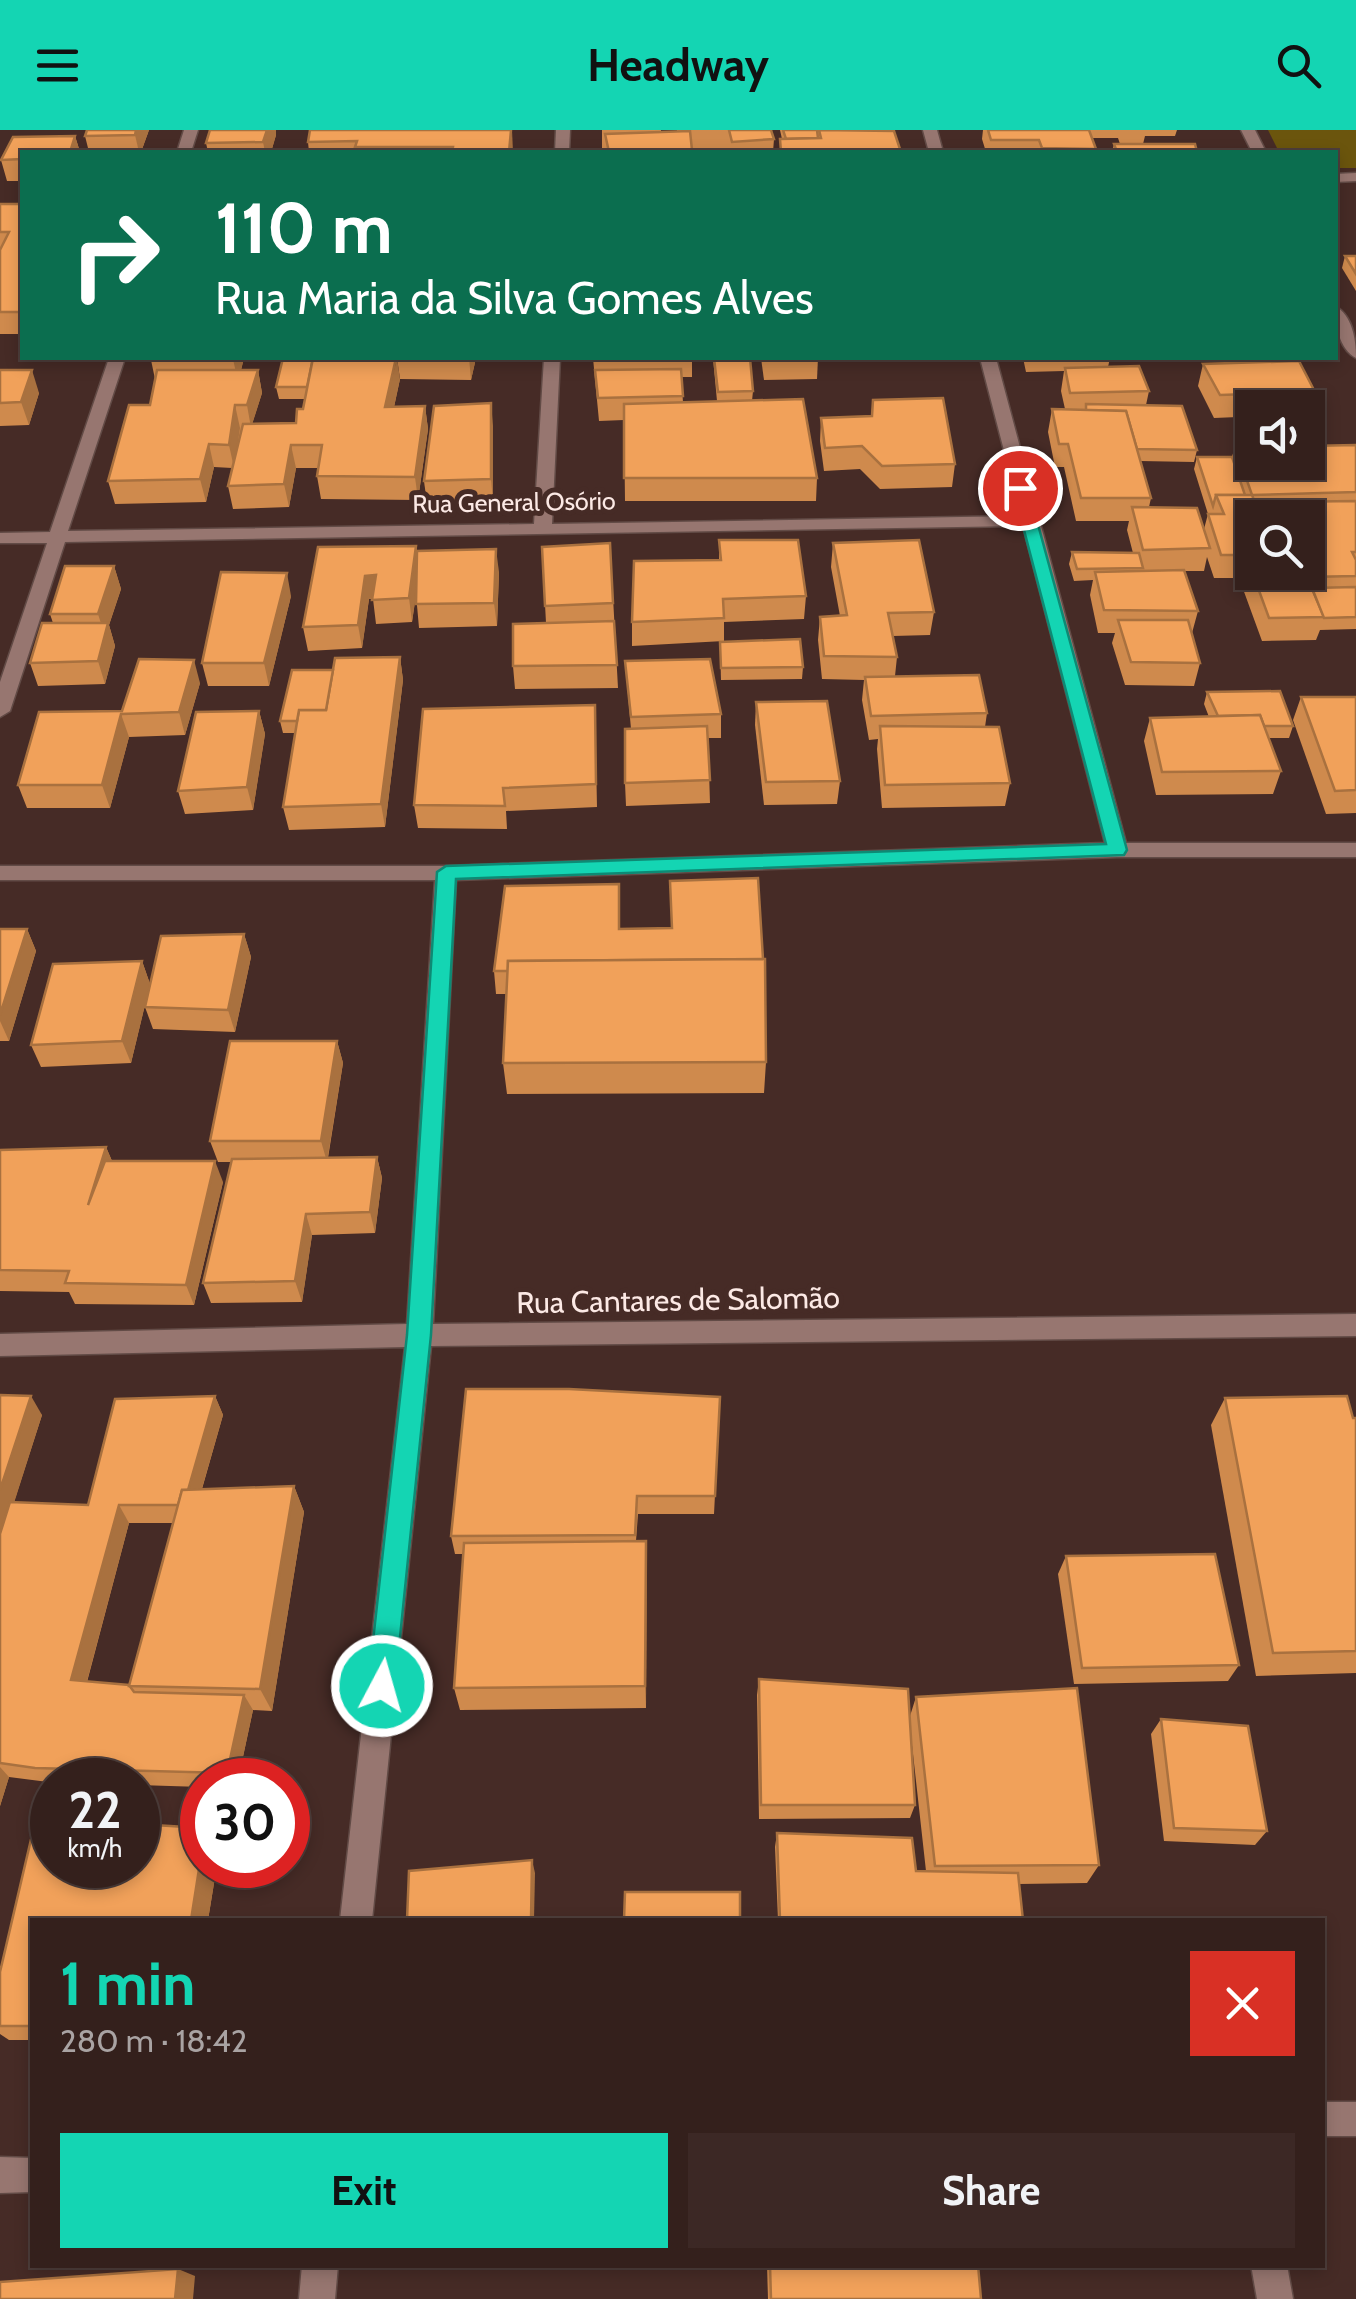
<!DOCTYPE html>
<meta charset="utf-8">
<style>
:root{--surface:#34201c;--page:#3c2825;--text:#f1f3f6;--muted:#a9a3a3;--line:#4e3e3b;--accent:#14d5b3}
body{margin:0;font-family:Cabin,sans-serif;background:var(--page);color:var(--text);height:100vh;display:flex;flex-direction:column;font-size:38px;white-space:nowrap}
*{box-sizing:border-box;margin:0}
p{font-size:32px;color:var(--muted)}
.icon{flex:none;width:55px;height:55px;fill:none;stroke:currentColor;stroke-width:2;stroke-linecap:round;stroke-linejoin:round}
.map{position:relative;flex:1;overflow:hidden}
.drawer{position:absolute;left:30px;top:1788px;width:1295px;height:350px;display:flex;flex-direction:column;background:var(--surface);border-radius:0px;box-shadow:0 5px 15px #0003,0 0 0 2px var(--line)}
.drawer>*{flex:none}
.banner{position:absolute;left:20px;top:20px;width:1318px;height:210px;border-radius:0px;box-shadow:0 5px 15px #0003,0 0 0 2px var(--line);background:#0b6e4f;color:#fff;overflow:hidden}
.fabs{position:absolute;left:1235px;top:260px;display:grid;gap:20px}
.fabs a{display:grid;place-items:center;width:90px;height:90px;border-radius:0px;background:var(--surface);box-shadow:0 5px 15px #0003,0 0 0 2px var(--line);font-size:50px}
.speed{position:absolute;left:30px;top:1628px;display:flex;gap:20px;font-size:50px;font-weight:700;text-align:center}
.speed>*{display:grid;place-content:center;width:130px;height:130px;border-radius:50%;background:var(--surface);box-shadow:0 5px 15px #0003,0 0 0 2px var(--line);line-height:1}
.speed small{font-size:25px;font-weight:400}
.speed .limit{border:15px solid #d22;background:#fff;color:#111}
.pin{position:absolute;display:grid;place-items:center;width:85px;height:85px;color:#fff;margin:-42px;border:5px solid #fff;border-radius:50%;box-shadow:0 2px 10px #0007}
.me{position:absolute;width:110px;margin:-55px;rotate:6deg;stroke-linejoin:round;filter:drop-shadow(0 0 8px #0008)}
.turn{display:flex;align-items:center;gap:35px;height:210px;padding:0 30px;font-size:45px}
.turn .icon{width:130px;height:130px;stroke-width:2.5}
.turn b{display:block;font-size:70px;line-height:85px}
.round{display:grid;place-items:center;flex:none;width:105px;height:105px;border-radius:0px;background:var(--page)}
.head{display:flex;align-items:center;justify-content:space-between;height:170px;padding:0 30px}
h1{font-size:60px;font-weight:700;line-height:75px;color:var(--accent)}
.cta{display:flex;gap:20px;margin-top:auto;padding:20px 30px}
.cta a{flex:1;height:115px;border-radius:0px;background:var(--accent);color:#111;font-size:40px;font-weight:700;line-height:115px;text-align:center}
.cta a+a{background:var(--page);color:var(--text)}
header{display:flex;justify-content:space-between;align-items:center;height:130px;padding:0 30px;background:var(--accent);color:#111;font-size:45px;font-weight:700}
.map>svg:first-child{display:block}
.green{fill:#6b550d}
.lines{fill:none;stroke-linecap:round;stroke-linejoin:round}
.minor-casing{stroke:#624b46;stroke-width:3}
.minor{fill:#977670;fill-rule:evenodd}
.wall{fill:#cf8a4d;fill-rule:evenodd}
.shaded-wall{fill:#a9713f}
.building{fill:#f1a15a;stroke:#a9713f;stroke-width:2.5}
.route{fill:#14d5b3;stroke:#0d8a74;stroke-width:2.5}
.labels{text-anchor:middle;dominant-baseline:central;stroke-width:10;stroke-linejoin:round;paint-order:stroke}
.far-street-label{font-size:25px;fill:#fce9e5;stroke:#462b26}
.street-label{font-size:30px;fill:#fce9e5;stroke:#462b26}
</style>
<header><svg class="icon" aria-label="menu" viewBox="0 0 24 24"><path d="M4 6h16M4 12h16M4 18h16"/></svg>Headway<svg class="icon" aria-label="search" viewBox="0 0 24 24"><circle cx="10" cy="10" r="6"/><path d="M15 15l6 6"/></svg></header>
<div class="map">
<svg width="1356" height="2169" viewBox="0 0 1356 2169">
<rect width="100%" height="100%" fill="#462b26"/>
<path class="green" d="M1268,0H1356V38H1335V22H1279Z"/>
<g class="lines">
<g class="minor-casing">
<g id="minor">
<path d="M184,0H198L191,22H177Z"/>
<path d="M556,0H570L569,22H555Z"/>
<path d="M923,0H937L943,22H929Z"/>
<path d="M1241,0H1255L1266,22H1252Z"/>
<path d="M1356,43V51L1335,52V44Z"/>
<path d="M1335,176C1352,185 1356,209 1356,228C1339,219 1335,195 1335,176Z"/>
<path d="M109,228H125L68,401L534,394L544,228H560L552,394L1021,386L980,228H996L1126,713H1356V727H1117L456,750L433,1194L1356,1184V1206L431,1216L372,1790H340L405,1217L0,1226V1204L407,1194L435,750H0V736H446L1105,713L1023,396L65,412L10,581L0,587V552L47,413H0V403L50,402Z"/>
<rect x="1322" y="1972" width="34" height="34"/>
<path d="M0,2027L32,2028V2062L0,2063Z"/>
<path d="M302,2135H338L335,2169H299Z"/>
<path d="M1251,2135H1287L1293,2169H1257Z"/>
</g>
</g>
<use href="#minor" class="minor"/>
</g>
<g class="wall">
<path d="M149,0L141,22H89L85,6Z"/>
<path d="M310,0L513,18V22H309L308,12Z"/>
<path d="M602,0H661V2H677V0H771L774,9L773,22H729L728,18L692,20V22H606V18H602Z"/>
<path d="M780,0H866L901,22H780V9H782Z"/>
<path d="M983,0H1177L1175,6H1145L1143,14L1197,22H1112L1114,14H1120L1118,8H1092L1096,19V22H986L982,9Z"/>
<path d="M276,5L271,22H208L206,13Z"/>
<path d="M75,6L80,22H22V51H7L1,30L13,7Z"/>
<path d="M22,54V204H0V74H22L19,62Z"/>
<path d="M1345,126H1356V161L1342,138Z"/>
<path d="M152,228H244L241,240H258L262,263L252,294L296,293L303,279L305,269H279L276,257L400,249L394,277L425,276L428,299L418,370L321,369L317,346L318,338H296L289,377L233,379L228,356L232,338L214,337L206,372L115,374L108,351L150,275L155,249L151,230Z"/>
<path d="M397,228H476L471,250L400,249Z"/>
<path d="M593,228H692V247H681L683,272L717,271L713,228L753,261L752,271L817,348L816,371H625L624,290L599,291Z"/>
<path d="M761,228H818L817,249L764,250Z"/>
<path d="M1023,228H1110L1108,237L1149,261L1146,275L1197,320L1194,332L1140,331L1151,368L1149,377L1204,399L1208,384L1194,339L1197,327H1232L1235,316H1247L1237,292L1238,287L1214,288L1198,256L1203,234L1315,262L1311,275L1324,302L1320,315L1356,316V499L1320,500L1316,510L1262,511L1239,448H1214L1207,427L1204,441H1184L1198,481L1192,503L1200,533L1194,556L1125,555L1112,513L1115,503H1098L1090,465L1093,450L1074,451L1069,434L1072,422L1133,423L1127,400L1129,391H1076L1064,337H1055L1048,302L1052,279H1065L1061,261L1064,241L1026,242ZM1252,278H1308V332H1252ZM1252,388H1308V442H1252Z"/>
<path d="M0,240L39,263L29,295L0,296Z"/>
<path d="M873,270L955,334L952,357L880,359L860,339L824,341L820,311L821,288L871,286Z"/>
<path d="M493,296V372L427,374L424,351Z"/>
<path d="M719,410L806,466L804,489L724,492V511L632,516V492L719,430Z"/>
<path d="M610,413L618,558L515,559L513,536L546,493L542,417Z"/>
<path d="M833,413L934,482L930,505L893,506L897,527L895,546L987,583L985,597L1010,653L1005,676L882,678L877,619L878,609L869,610L862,570L864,550L822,549L818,510L820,487L840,486L831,437Z"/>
<path d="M416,416L417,421L499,442L497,496L419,498L416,464L412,492L376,494L373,469H369L362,518L308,521L303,497Z"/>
<path d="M114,436L121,459L109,495L115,516L105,554L38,556L30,533L53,493L50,484Z"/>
<path d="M291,466L269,556H208L202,533Z"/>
<path d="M720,512L803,537L802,549L721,550Z"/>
<path d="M400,527L403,550L385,697L289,700L283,677L295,603H283L280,591L333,540Z"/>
<path d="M625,531L721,584V608H708L710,673L626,676L625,653L631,599Z"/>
<path d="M200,553L185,605L129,607L110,678H27L18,655L122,581Z"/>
<path d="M1207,562L1293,596L1289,608H1268L1281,641L1273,664L1156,665L1144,611L1150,588L1209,587L1204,574Z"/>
<path d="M1301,567H1356V683L1326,684L1293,590Z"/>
<path d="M756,572L840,651L837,674L764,675L755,595Z"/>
<path d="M595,575L597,677L506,681L507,699L418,698L414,675Z"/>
<path d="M259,581L265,604L253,680L185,684L178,661Z"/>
<path d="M620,777V799L766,932L764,963L507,964L503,933L507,864H496L494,841Z"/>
<path d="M0,799H27L36,821L9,911H0Z"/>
<path d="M244,804L251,827L235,902L153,899L145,877Z"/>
<path d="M142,831L150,854L131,933L41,937L31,915Z"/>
<path d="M337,911L343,933L328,1028L377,1027L382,1048L375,1103L312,1105L302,1172L211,1173L203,1153L231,1032H218L210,1011Z"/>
<path d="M106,1017L112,1031L223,1052L194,1175L75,1174L69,1162L0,1161V1020Z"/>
<path d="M0,1265L42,1285L14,1372L88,1375L215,1266L223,1285L202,1359L294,1356L304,1382L272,1581L253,1580L238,1650H202V1657L138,1655V1650H52V1652H48L9,1647L0,1676ZM129,1393H173L129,1555L87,1552Z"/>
<path d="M720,1267L714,1384H638L636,1411H646V1578L460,1580L454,1558L463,1424H455L451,1406Z"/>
<path d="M1225,1268L1356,1288V1543L1256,1546L1211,1295Z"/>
<path d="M1066,1426L1239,1535L1228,1551L1074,1554L1058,1444Z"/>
<path d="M759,1549L910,1586L916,1567L1099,1735L1087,1753L1019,1754L1023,1790H778L775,1717L777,1703L916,1741H926L911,1606L915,1675L910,1688L759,1689L757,1565Z"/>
<path d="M1161,1589L1267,1701L1255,1715L1164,1711L1151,1604Z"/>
<path d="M36,1688L52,1689V1735H138V1694L202,1698V1735H217L208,1790H32V1910H9L0,1904V1842Z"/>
<path d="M767,2135H978L981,2169H768Z"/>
</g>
<g class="shaded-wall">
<path d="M136,0H149L141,22H139L135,5Z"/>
<path d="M267,0H276V5L271,22H265L263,12Z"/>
<path d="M512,0L513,22H509Z"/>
<path d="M75,6L80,22H70Z"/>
<path d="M233,228H244L238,252L233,229Z"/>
<path d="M397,228L400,249L389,300L385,277Z"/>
<path d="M469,228H476L471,250Z"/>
<path d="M32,240L39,263L29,295L21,272Z"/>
<path d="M258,240L262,263L251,298L247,275Z"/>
<path d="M491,273L493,296V372L491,349Z"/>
<path d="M235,275L240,298L234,338L229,315Z"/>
<path d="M425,276L428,299L418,370L415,347Z"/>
<path d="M209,314L214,337L206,372L200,349Z"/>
<path d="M291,315L296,338L289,377L284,354Z"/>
<path d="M416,416L420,439L412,492L409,468Z"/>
<path d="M496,419L499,442L497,496L494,473Z"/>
<path d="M114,436L121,459L109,495L115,516L105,554L98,531L105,506L98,484Z"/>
<path d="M287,443L291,466L269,556L264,533Z"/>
<path d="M376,445L379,468L369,469L362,518L358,495L365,446Z"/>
<path d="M400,527L403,550L385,697L381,674Z"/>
<path d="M194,530L200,553L185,605L179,582Z"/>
<path d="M259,581L265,604L253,680L247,657Z"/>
<path d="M121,584L129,607L110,678L102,655Z"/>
<path d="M27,799L36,821L9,911L0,891V885Z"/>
<path d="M244,804L251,827L235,902L228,880Z"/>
<path d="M142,831L150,854L131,933L122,911Z"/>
<path d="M337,911L343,933L327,1032L321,1011Z"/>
<path d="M106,1017L115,1038L88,1075Z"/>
<path d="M377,1027L382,1048L375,1103L370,1082Z"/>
<path d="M215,1031L223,1052L194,1175L186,1155Z"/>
<path d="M306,1084L312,1105L302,1172L295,1151Z"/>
<path d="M31,1266L42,1285L0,1417V1360Z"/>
<path d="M215,1266L223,1285L192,1393L183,1375Z"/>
<path d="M294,1356L304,1382L272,1581L260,1559Z"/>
<path d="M119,1375L129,1393L83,1566L71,1550Z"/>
<path d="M646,1411L647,1436L646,1578L645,1556Z"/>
<path d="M244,1565L253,1580L238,1650H231L227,1643Z"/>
<path d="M0,1637L9,1647L0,1676Z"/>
<path d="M202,1720V1735H217L208,1790H191Z"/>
<path d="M532,1730L535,1743L534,1790H531Z"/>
<path d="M178,2139L195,2146L193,2169H175Z"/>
</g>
<g class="building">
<path d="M87,0H136L135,5L85,6Z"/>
<path d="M210,0H267L263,12L206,13Z"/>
<path d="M310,0H511L509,22H452L453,17H355L357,11L308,12Z"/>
<path d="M729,0H771L774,9L732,12Z"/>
<path d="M783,0H817L818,8L786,9Z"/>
<path d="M819,0L894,1L901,22H781L780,9L821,8Z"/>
<path d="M988,0H1089L1096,19L1042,18L1039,10H991Z"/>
<path d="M690,1L692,20L615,22H609L605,4Z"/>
<path d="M75,6L70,22H22V29L1,30L13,7Z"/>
<path d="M1114,14H1195L1197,22H1117Z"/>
<path d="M0,74H22L21,81H22V182H0V120L9,102H0Z"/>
<path d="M1345,126H1356V144Z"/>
<path d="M152,228H233V229L151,230Z"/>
<path d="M283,228H313L307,257H276Z"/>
<path d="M313,228H396L385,277L425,276L415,347L317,346L322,315H291L284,354L228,356L243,294L296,293L297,279H303Z"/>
<path d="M714,228H750L753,261L718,262Z"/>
<path d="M1299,231L1315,262L1220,265L1203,234Z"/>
<path d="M1139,236L1149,261L1070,263L1065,238Z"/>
<path d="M681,239L683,266L598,268L595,240Z"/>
<path d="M0,240H32L21,272L0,273Z"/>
<path d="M157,240H258L247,275H235L229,315L209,314L200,349L108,351L129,275H150Z"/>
<path d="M943,268L955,334L882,336L862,316L825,318L821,288L872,286L873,270Z"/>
<path d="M1307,268L1324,302H1308V278H1252V291L1243,269Z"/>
<path d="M803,269L817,348H624V274Z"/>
<path d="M491,273V349L424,351L434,276Z"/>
<path d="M1086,274L1182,276L1197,320L1137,319L1126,281L1086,280Z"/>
<path d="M1052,279L1126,281L1151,368H1081L1068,314H1059Z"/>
<path d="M1356,315V362L1252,365L1235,316H1252V332H1308V316Z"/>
<path d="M1197,327H1232L1245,365H1216L1213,376Z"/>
<path d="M1216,365H1252L1261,388H1252V442H1308V388H1284L1278,372L1356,371V422H1352L1356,430V446L1307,447L1324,487L1269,488L1246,425H1221L1208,384H1224Z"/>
<path d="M1132,377L1197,378L1210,418L1143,420Z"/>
<path d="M719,410H798L806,466L723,469L724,488L632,492L634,431L721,430Z"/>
<path d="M919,410L934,482L888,483L897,527L824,526L820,487L847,485L833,413Z"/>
<path d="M610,413L613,473L545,476L542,417Z"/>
<path d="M416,416L409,468L372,470L376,445L365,446L358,495L303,497L318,417Z"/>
<path d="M496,419L494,473L416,474L417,421Z"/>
<path d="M1072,422L1139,423L1143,438L1077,439Z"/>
<path d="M65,436H114L98,484H50Z"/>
<path d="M1184,440L1198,481L1104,480L1095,442Z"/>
<path d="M221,442L287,443L264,533H202Z"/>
<path d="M1356,457V487L1324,488L1312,458Z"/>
<path d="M1118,490H1188L1200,533L1131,532Z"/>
<path d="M614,491L617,535L513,536V494Z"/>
<path d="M42,493H108L98,531L30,533Z"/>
<path d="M800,509L803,537L721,538L720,512Z"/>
<path d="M400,527L381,674L283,677L299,580H326L335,528Z"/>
<path d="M139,529L194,530L179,582L121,584L102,655H18L39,582L122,581Z"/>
<path d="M710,529L721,584L631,587L625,531Z"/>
<path d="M292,540H333L326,580H299L297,591H280Z"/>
<path d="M979,545L987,583L871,586L865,547Z"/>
<path d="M1280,561L1293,596H1264L1260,585L1218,586L1207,562Z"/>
<path d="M1301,567H1356V660L1335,661Z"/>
<path d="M827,571L840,651L766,652L756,572Z"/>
<path d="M595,575L596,654L503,658L505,676L414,675L423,579Z"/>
<path d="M259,581L247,657L178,661L196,582Z"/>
<path d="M1260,585L1281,641L1162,642L1150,588Z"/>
<path d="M707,596L710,650L625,653V599Z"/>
<path d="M880,596L999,597L1010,653L885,655Z"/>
<path d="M758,748L763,829L508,831V841H494L505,756L619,754V799L672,798L670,751Z"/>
<path d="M0,799H27L0,885Z"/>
<path d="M244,804L228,880L145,877L161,806Z"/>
<path d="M765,829L766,932L503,933L508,831Z"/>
<path d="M142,831L122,911L31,915L53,834Z"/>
<path d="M230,911H337L321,1011H210Z"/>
<path d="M106,1017L88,1075L105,1031H215L186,1155L65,1153L69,1141L0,1140V1020Z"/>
<path d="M377,1027L370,1082L306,1084L295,1151L203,1153L232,1029Z"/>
<path d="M466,1259H569L720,1267L715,1366H637L635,1405L451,1406Z"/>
<path d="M0,1265L31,1266L0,1360Z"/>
<path d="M215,1266L188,1360H182L178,1375H119L71,1550L129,1555L134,1562L244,1565L227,1643L35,1638L0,1633V1404L10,1372L88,1375L115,1269Z"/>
<path d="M1347,1266L1353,1288H1356V1521L1273,1523L1225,1268Z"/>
<path d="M294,1356L260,1559L129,1556L182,1360Z"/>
<path d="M646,1411L645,1556L454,1558L464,1413Z"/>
<path d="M1215,1424L1239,1535L1082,1538L1066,1426Z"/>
<path d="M759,1549L908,1559L915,1675H761Z"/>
<path d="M1077,1558L1099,1735L935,1736L916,1567Z"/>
<path d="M1161,1589L1248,1596L1267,1701L1174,1698Z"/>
<path d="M36,1688L52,1689V1735H138V1694L202,1698V1720L191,1790H32V1896H0V1842Z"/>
<path d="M777,1703L912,1708L916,1741L1018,1743L1023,1790H780Z"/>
<path d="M532,1730L531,1790H407L409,1741Z"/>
<path d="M625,1762H740V1790H624Z"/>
<path d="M770,2135H978L981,2169H771Z"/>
<path d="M178,2139L175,2169H0V2152Z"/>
</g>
<path class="route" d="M1020,353L1028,358L1127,720L1124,725L456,749L431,1205L395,1556L391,1565L382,1569L372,1565L368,1556L407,1205L437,742L446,736L1106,714L1013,358Z"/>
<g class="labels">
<g class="far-street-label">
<text transform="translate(514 372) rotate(-1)">Rua General Osório</text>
</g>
<g class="street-label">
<text transform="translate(678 1170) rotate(-1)">Rua Cantares de Salomão</text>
</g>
</g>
</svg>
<div class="fabs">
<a><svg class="icon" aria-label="sound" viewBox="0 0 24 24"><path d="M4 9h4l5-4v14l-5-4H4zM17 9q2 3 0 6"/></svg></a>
<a><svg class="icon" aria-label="search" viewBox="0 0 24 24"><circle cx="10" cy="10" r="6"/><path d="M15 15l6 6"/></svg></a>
</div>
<div class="speed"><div>22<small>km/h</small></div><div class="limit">30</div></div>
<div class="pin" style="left:1020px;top:358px;background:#d93025"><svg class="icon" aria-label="arrive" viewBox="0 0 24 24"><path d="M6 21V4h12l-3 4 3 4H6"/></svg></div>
<svg class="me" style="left:382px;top:1556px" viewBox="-20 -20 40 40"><circle r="17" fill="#14d5b3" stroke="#fff" stroke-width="3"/><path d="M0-11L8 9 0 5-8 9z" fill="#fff"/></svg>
<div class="banner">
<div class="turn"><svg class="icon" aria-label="right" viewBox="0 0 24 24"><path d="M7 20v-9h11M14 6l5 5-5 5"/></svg><div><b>110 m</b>Rua Maria da Silva Gomes Alves</div></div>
</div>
<section class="drawer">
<div class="head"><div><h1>1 min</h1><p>280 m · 18:42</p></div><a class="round" style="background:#d93025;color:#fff"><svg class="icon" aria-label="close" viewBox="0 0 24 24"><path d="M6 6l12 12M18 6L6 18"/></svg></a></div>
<div class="cta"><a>Exit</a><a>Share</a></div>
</section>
</div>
